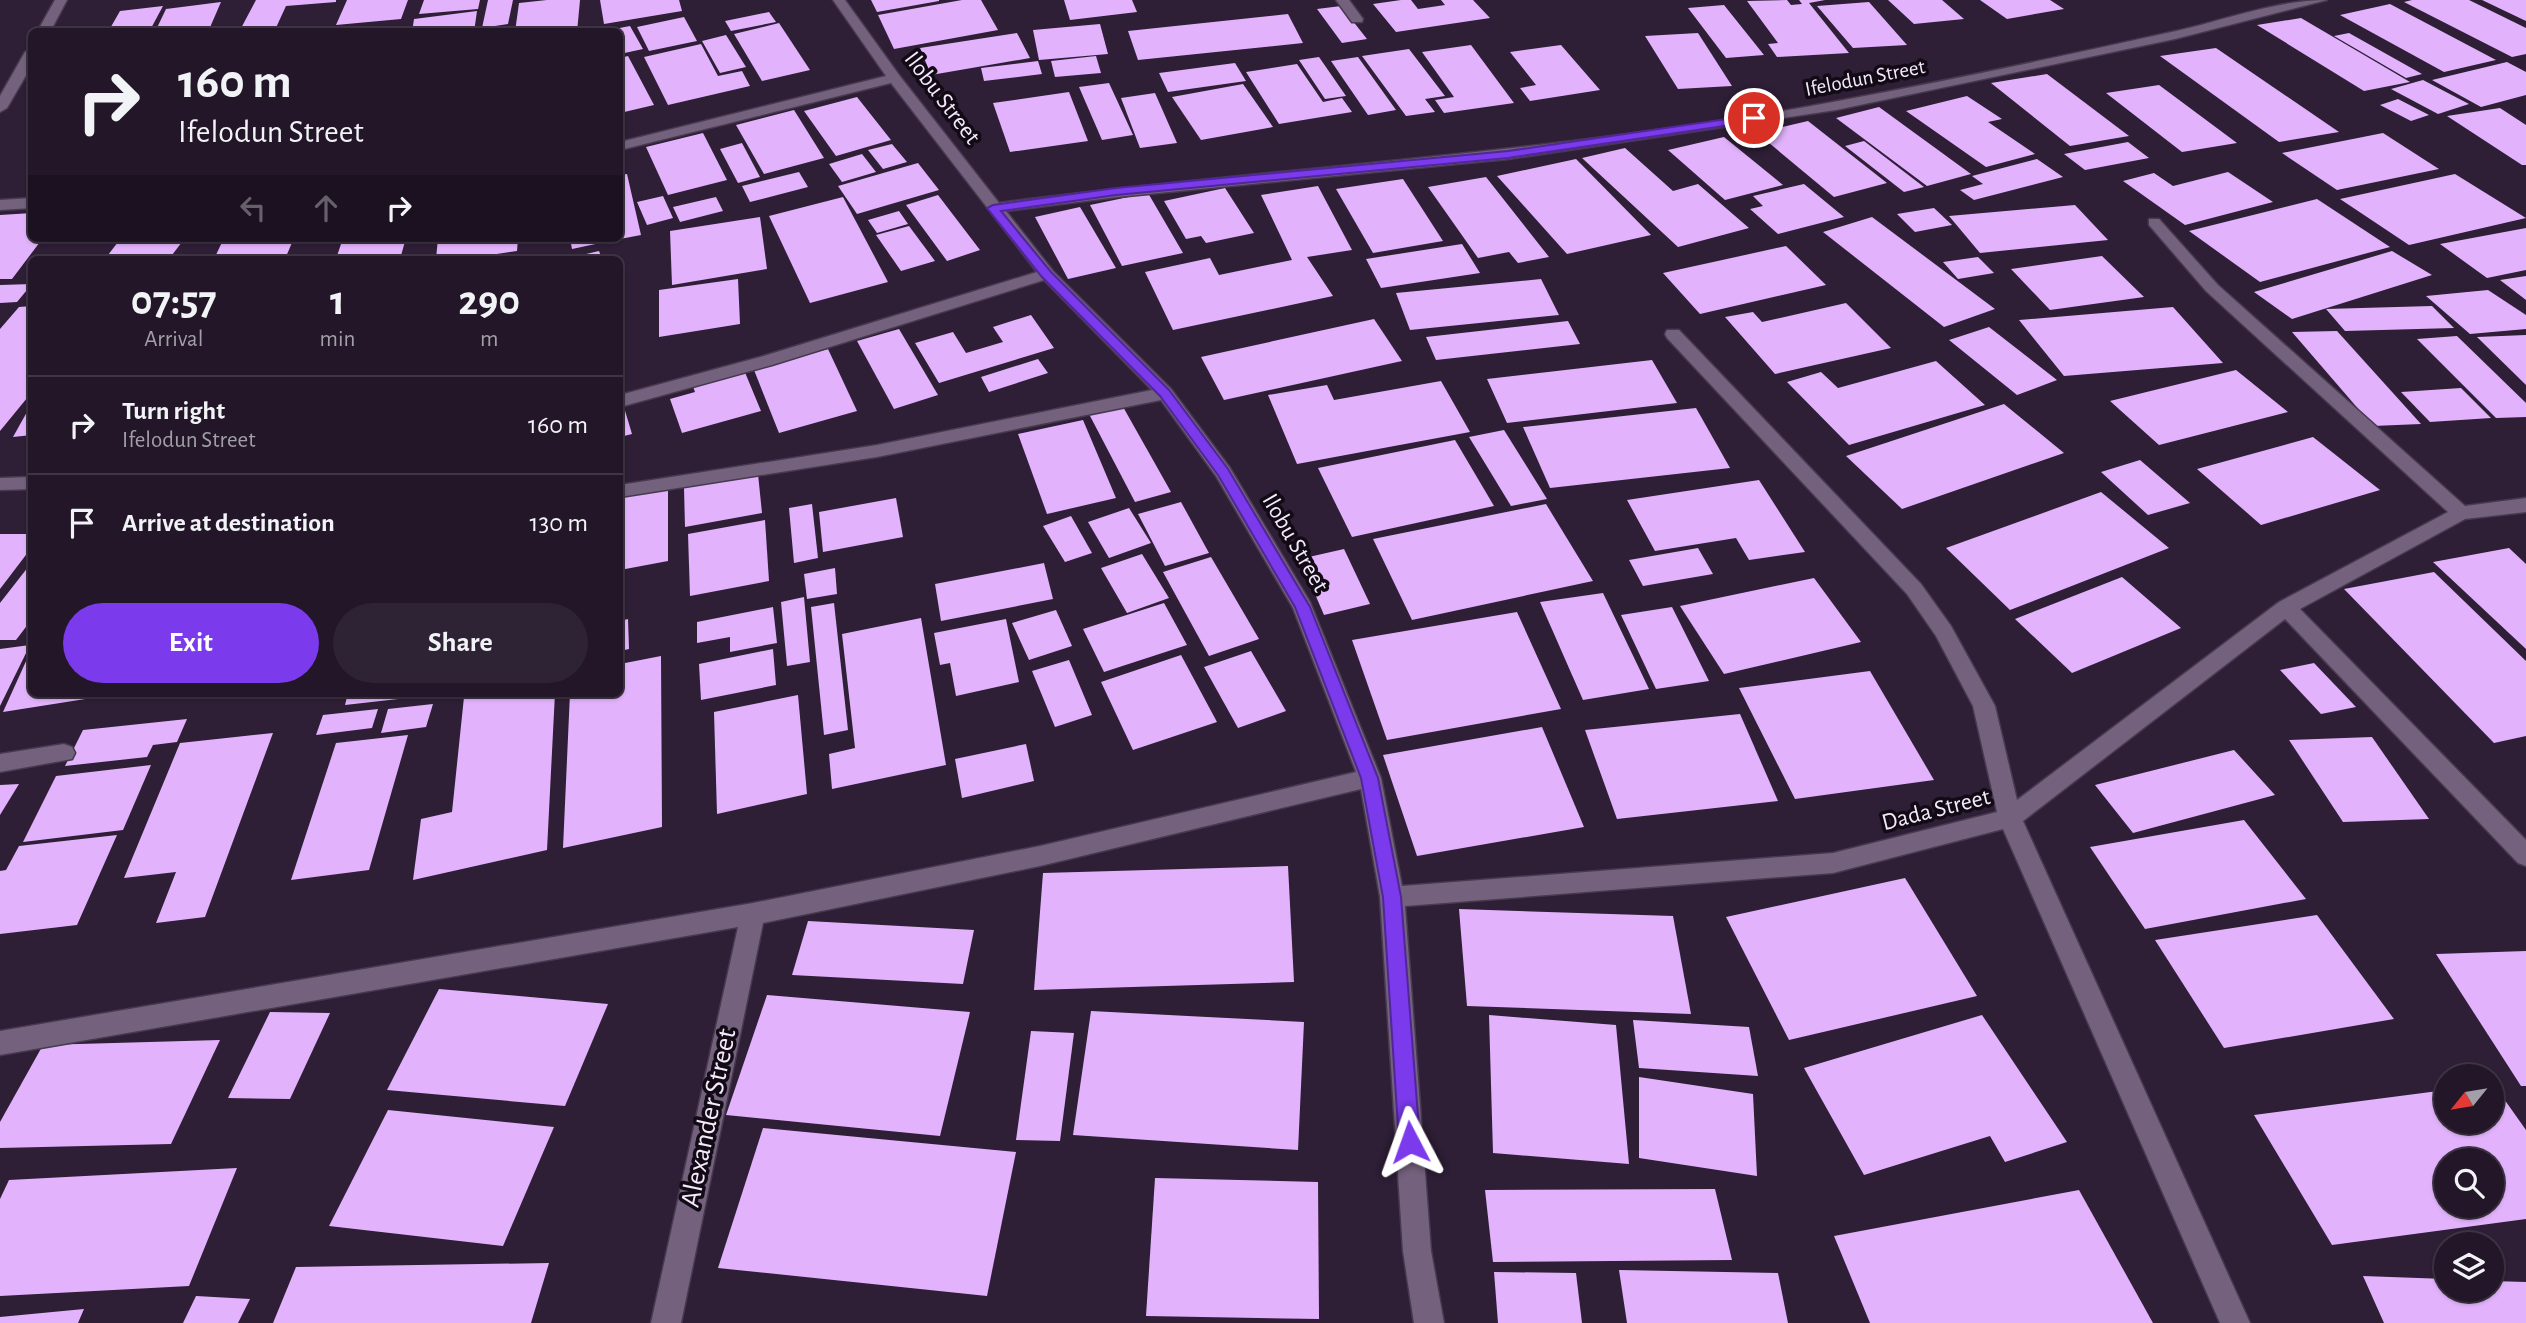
<!DOCTYPE html>
<style>
:root{--surface:#221628;--page:#2e2334;--text:#f1f3f6;--muted:#a29fa8;--line:#3f3545;--accent:#7c3aed}
body{margin:0;font-family:"Alegreya Sans",sans-serif;background:var(--page);color:var(--text);height:100vh;display:flex;flex-direction:column;font-size:26px;white-space:nowrap}
*{box-sizing:border-box;margin:0}
p{font-size:23px;color:var(--muted)}
.icon{flex:none;width:38px;height:38px;fill:none;stroke:currentColor;stroke-width:2;stroke-linecap:round;stroke-linejoin:round}
.map{position:relative;flex:1;overflow:hidden}
.panel{position:absolute;left:28px;top:256px;width:595px;height:441px;display:flex;flex-direction:column;background:var(--surface);border-radius:10px;box-shadow:0 2px 5px #0004,0 0 0 2px var(--line)}
.panel>*{flex:none}
.banner{position:absolute;left:28px;top:28px;width:595px;height:214px;border-radius:10px;box-shadow:0 2px 5px #0004,0 0 0 2px var(--line);background:#221628;color:var(--text);overflow:hidden}
.needle{width:46px;rotate:240deg}
.tools{position:absolute;left:2434px;top:1064px;display:grid;gap:14px}
.tools a{display:grid;place-items:center;width:70px;height:70px;border-radius:50%;background:var(--surface);box-shadow:0 2px 5px #0004,0 0 0 2px var(--line);font-size:35px}
.pin{position:absolute;display:grid;place-items:center;width:60px;height:60px;color:#fff;margin:-30px;border:4px solid #fff;border-radius:50%;box-shadow:0 2px 7px #0007}
.me{position:absolute;width:77px;margin:-38px;rotate:356deg;stroke-linejoin:round;filter:drop-shadow(0 0 5px #0008)}
.turn{display:flex;align-items:center;gap:24px;height:147px;padding:0 35px;font-size:32px}
.turn .icon{width:91px;height:91px;stroke-width:2.5}
.turn b{display:block;font-size:49px;line-height:60px}
.lanes{display:flex;align-items:center;height:66px;padding:0 35px;background:#0003;justify-content:center;gap:35px;direction:ltr}
.lanes .off{opacity:.35}
.eta{display:flex;justify-content:space-evenly;align-items:center;height:119px;text-align:center}
.eta b{font-size:42px;font-weight:700;line-height:49px}
.cta{display:flex;gap:14px;margin-top:auto;padding:14px 35px}
.cta a{flex:1;height:80px;border-radius:42px;background:var(--accent);color:#fff;font-size:28px;font-weight:700;line-height:80px;text-align:center}
.cta a+a{background:var(--page);color:var(--text)}
ul{padding:0;list-style:none}
li{display:flex;align-items:center;gap:21px;height:98px;padding:0 35px;border-top:2px solid var(--line)}
li div{flex:1}
li b{display:block;font-size:26px}
li em{font-style:normal}
.map>svg:first-child{display:block}
.building{fill:#e2b3fc;fill-rule:evenodd}
.lines{fill:none;stroke-linecap:round;stroke-linejoin:round}
.street-casing{stroke:#47394e;stroke-width:3}
.street{fill:#73617d;fill-rule:evenodd}
.route{fill:#7c3aed;stroke:#51269a;stroke-width:2}
.labels{text-anchor:middle;dominant-baseline:central;stroke-width:7;stroke-linejoin:round;paint-order:stroke}
.far-street-label{font-size:21px;fill:#f4eafb;stroke:#120b16}
.street-label{font-size:24px;fill:#f4eafb;stroke:#120b16}
.near-street-label{font-size:28px;fill:#f4eafb;stroke:#120b16}
</style>
<div class="map">
<svg width="2526" height="1323" viewBox="0 0 2526 1323">
<rect width="100%" height="100%" fill="#2e1e36"/>
<g class="building">
<path d="M256,0H336V2L286,6L274,32H239Z"/>
<path d="M347,0H408L401,19L336,25Z"/>
<path d="M424,0H480L478,9L419,14Z"/>
<path d="M488,0H513L508,24L482,28Z"/>
<path d="M547,0H580L577,32H515L519,3Z"/>
<path d="M600,0H679L682,11L604,24Z"/>
<path d="M871,0H939V1L877,12Z"/>
<path d="M962,0H981L998,30L894,49L878,15Z"/>
<path d="M1064,0H1132L1137,12L1070,20Z"/>
<path d="M1401,0H1411L1418,9L1445,5L1441,0H1473L1490,18L1396,32L1373,4Z"/>
<path d="M1787,0L1791,5L1802,4L1799,0H1825L1809,3L1849,53L1777,57L1768,44L1778,43L1747,1Z"/>
<path d="M1888,0H1942L1964,19L1914,24Z"/>
<path d="M1980,0H2050L2064,9L2007,19Z"/>
<path d="M2412,0H2469L2526,28V54L2512,57L2404,2Z"/>
<path d="M2482,0H2526V21Z"/>
<path d="M221,2L208,32H155L166,9Z"/>
<path d="M1869,2L1907,45L1853,48L1817,6Z"/>
<path d="M2390,4L2496,60L2444,72L2340,15Z"/>
<path d="M1724,5L1764,55L1726,58L1688,8Z"/>
<path d="M163,6L149,32H108L120,11Z"/>
<path d="M1341,6L1367,39L1342,43L1317,9Z"/>
<path d="M477,11L474,32H412L414,19Z"/>
<path d="M769,12L776,22L731,31L725,21Z"/>
<path d="M1288,14L1303,43L1138,60L1128,31Z"/>
<path d="M684,17L697,41L649,51L637,27Z"/>
<path d="M2301,18L2410,82L2364,91L2257,25Z"/>
<path d="M779,23L810,70L762,81L734,34Z"/>
<path d="M1100,24L1108,54L1039,60L1033,30Z"/>
<path d="M630,26L643,49L620,54V32L609,30Z"/>
<path d="M1017,33L1030,58L931,75L920,48Z"/>
<path d="M1698,33L1732,86L1678,89L1645,36Z"/>
<path d="M2349,33L2422,74L2406,78L2334,36Z"/>
<path d="M726,35L746,67L720,73L702,41Z"/>
<path d="M701,44L718,76L742,71L750,86L668,105L644,57Z"/>
<path d="M1471,45L1514,103L1444,113L1435,100L1454,97L1422,52Z"/>
<path d="M1561,45L1600,90L1530,101L1520,88L1536,85L1510,52Z"/>
<path d="M2216,48L2339,132L2279,142L2160,56Z"/>
<path d="M1409,49L1445,96L1425,99L1435,112L1406,116L1362,56Z"/>
<path d="M628,56L654,105L620,113V58Z"/>
<path d="M1096,56L1101,73L1055,77L1051,61Z"/>
<path d="M1319,57L1346,96L1325,99L1299,60Z"/>
<path d="M1358,57L1396,110L1368,115L1331,61Z"/>
<path d="M1038,61L1042,74L984,81L981,68Z"/>
<path d="M2507,62L2526,72V95L2481,107L2432,80Z"/>
<path d="M1235,63L1246,81L1168,92L1159,73Z"/>
<path d="M1297,64L1323,102L1342,98L1352,112L1279,124L1246,72Z"/>
<path d="M2047,74L2129,136L2070,146L1991,83Z"/>
<path d="M2423,80L2469,104L2438,114L2391,89Z"/>
<path d="M1109,83L1133,135L1102,140L1079,87Z"/>
<path d="M1243,84L1273,127L1201,140L1172,97Z"/>
<path d="M2159,85L2237,143L2182,152L2106,93Z"/>
<path d="M1069,92L1088,141L1010,152L993,103Z"/>
<path d="M1155,93L1177,143L1140,148L1121,98Z"/>
<path d="M1967,96L2002,119L1988,122L2035,154L1986,167L1906,111Z"/>
<path d="M857,97L891,140L836,156L804,111Z"/>
<path d="M2398,99L2429,115L2411,121L2380,105Z"/>
<path d="M1879,107L1971,174L1927,186L1836,118Z"/>
<path d="M2500,108L2526,125V165H2522L2447,116Z"/>
<path d="M794,110L824,158L764,174L736,125Z"/>
<path d="M1808,121L1887,183L1834,197L1757,133Z"/>
<path d="M703,133L727,180L668,195L646,147Z"/>
<path d="M2383,133L2439,169L2337,190L2282,153Z"/>
<path d="M1724,137L1783,185L1725,200L1668,150Z"/>
<path d="M1864,141L1924,187L1904,192L1845,146Z"/>
<path d="M2128,142L2149,158L2085,170L2064,154Z"/>
<path d="M742,143L760,177L738,183L720,149Z"/>
<path d="M892,144L907,162L883,169L868,150Z"/>
<path d="M1625,148L1673,191L1698,184L1749,228L1678,247L1582,158Z"/>
<path d="M862,154L876,172L842,182L829,164Z"/>
<path d="M1576,159L1651,235L1567,254L1497,176Z"/>
<path d="M2037,159L2063,177L1974,200L1960,190L1983,184L1972,176Z"/>
<path d="M918,163L939,190L857,214L838,186Z"/>
<path d="M799,172L808,187L750,202L742,186Z"/>
<path d="M2228,172L2273,202L2185,225L2123,181L2154,173L2173,186Z"/>
<path d="M627,174L641,235L620,239V175Z"/>
<path d="M2455,174L2526,218L2409,245L2340,199Z"/>
<path d="M1486,177L1549,257L1518,263L1509,252L1478,258L1428,187Z"/>
<path d="M1403,179L1443,241L1373,253L1336,189Z"/>
<path d="M1804,184L1844,217L1778,234L1750,209L1763,206L1753,196Z"/>
<path d="M1318,186L1352,250L1307,257L1333,296L1173,330L1145,272L1210,258L1219,275L1292,260L1261,195Z"/>
<path d="M1225,188L1254,233L1206,243L1201,236L1186,239L1164,201Z"/>
<path d="M1148,193L1183,253L1122,266L1090,205Z"/>
<path d="M938,195L980,250L947,261L906,205Z"/>
<path d="M663,196L673,218L647,225L637,202Z"/>
<path d="M716,197L723,211L680,222L673,207Z"/>
<path d="M843,197L888,282L810,303L769,216Z"/>
<path d="M2317,199L2390,247L2260,282L2189,231Z"/>
<path d="M2075,205L2108,240L1980,253L1949,216Z"/>
<path d="M1080,207L1116,268L1068,279L1035,217Z"/>
<path d="M1934,208L1952,225L1915,232L1897,214Z"/>
<path d="M899,211L908,224L877,233L868,220Z"/>
<path d="M32,213V238H43L12,279H0V215Z"/>
<path d="M760,217L767,269L672,285L670,231Z"/>
<path d="M1872,217L1995,309L1944,327L1823,232Z"/>
<path d="M909,226L935,261L901,271L876,235Z"/>
<path d="M2526,228V270L2487,278L2440,244Z"/>
<path d="M121,238H185L169,259H105Z"/>
<path d="M224,238H294L285,259H214Z"/>
<path d="M343,238H406L400,259H336Z"/>
<path d="M438,238H518L517,251L463,259H436Z"/>
<path d="M570,238H619V239L572,249Z"/>
<path d="M1462,244L1480,273L1381,288L1366,259Z"/>
<path d="M1786,246L1826,285L1700,314L1663,273Z"/>
<path d="M599,251L602,259H569V258Z"/>
<path d="M2392,251L2432,275L2292,319L2254,292Z"/>
<path d="M2102,256L2144,297L2050,310L2011,269Z"/>
<path d="M1978,257L1994,273L1958,279L1943,262Z"/>
<path d="M2526,276V300L2500,280Z"/>
<path d="M738,279L740,324L659,337V290Z"/>
<path d="M1541,279L1559,315L1410,330L1396,293Z"/>
<path d="M32,284L17,302L0,303V285Z"/>
<path d="M2488,290L2526,315V329L2470,334L2426,296Z"/>
<path d="M1846,303L1891,348L1775,374L1725,317L1753,312L1762,322Z"/>
<path d="M32,306V392L0,431V329L19,307Z"/>
<path d="M2432,306L2454,328L2345,331L2326,309Z"/>
<path d="M2173,307L2223,363L2064,376L2019,320Z"/>
<path d="M1031,315L1054,348L939,383L915,343L953,332L966,353L1003,342L993,327Z"/>
<path d="M1374,319L1402,361L1224,400L1201,357Z"/>
<path d="M1568,321L1580,344L1436,360L1426,337Z"/>
<path d="M1989,327L2057,380L2017,395L1949,340Z"/>
<path d="M899,329L938,395L894,409L857,341Z"/>
<path d="M2337,331L2421,424L2373,426L2292,332Z"/>
<path d="M2526,335V385L2477,337Z"/>
<path d="M2457,336L2526,403V417L2496,418L2417,339Z"/>
<path d="M828,349L857,411L779,433L754,370Z"/>
<path d="M1038,359L1048,373L989,392L981,377Z"/>
<path d="M1652,360L1677,403L1507,423L1487,379Z"/>
<path d="M1936,361L1985,405L1849,445L1787,382L1821,372L1838,388Z"/>
<path d="M744,370L761,411L682,433L670,399L695,392L692,384Z"/>
<path d="M2236,370L2288,412L2159,445L2110,401Z"/>
<path d="M1441,381L1470,432L1297,464L1268,395L1327,385L1334,400Z"/>
<path d="M2461,388L2491,418L2430,422L2401,392Z"/>
<path d="M32,403V435L13,437Z"/>
<path d="M623,404L632,434L620,437V405Z"/>
<path d="M2004,404L2064,453L1902,509L1846,456Z"/>
<path d="M1122,405L1171,492L1135,502L1089,414Z"/>
<path d="M1696,408L1730,468L1550,488L1523,427Z"/>
<path d="M1083,420L1116,498L1047,514L1018,434Z"/>
<path d="M1504,430L1547,499L1511,506L1469,437Z"/>
<path d="M2313,437L2380,490L2261,525L2197,469Z"/>
<path d="M1455,440L1494,506L1352,537L1318,468Z"/>
<path d="M2140,460L2190,503L2148,515L2101,472Z"/>
<path d="M758,474L762,513L685,527L684,488Z"/>
<path d="M1759,480L1805,552L1749,560L1736,538L1655,551L1627,500Z"/>
<path d="M668,486V561L620,570V494Z"/>
<path d="M2101,492L2169,548L2010,610L1946,548Z"/>
<path d="M896,498L903,537L823,552L819,512Z"/>
<path d="M1181,502L1209,553L1165,566L1138,514Z"/>
<path d="M812,504L818,558L794,563L789,508Z"/>
<path d="M1546,504L1593,581L1412,620L1373,539Z"/>
<path d="M1129,508L1151,543L1109,558L1088,522Z"/>
<path d="M1071,516L1092,553L1065,562L1043,526Z"/>
<path d="M765,520L769,581L690,596L688,534Z"/>
<path d="M0,534H32V547L0,589Z"/>
<path d="M1698,548L1713,574L1643,586L1629,560Z"/>
<path d="M2509,548L2526,564V649L2433,562Z"/>
<path d="M1344,549L1370,604L1324,615L1300,559Z"/>
<path d="M1142,554L1169,598L1127,613L1101,568Z"/>
<path d="M1211,557L1259,639L1209,656L1163,572Z"/>
<path d="M32,562V619L16,640H0V603Z"/>
<path d="M1044,563L1053,599L941,621L935,584Z"/>
<path d="M835,568L837,594L807,599L804,574Z"/>
<path d="M2434,572L2526,661V736L2494,743L2344,589Z"/>
<path d="M2122,577L2181,628L2072,673L2015,619Z"/>
<path d="M1814,578L1861,642L1724,674L1680,606Z"/>
<path d="M1603,593L1649,689L1583,700L1540,602Z"/>
<path d="M804,597L810,662L787,666L781,602Z"/>
<path d="M834,603L848,730L824,735L811,607Z"/>
<path d="M1164,603L1187,645L1104,672L1083,629Z"/>
<path d="M773,607L777,643L730,652V637L697,643V622Z"/>
<path d="M1672,607L1709,681L1656,689L1621,615Z"/>
<path d="M1056,610L1072,646L1029,660L1012,623Z"/>
<path d="M1517,612L1561,709L1387,740L1352,640Z"/>
<path d="M921,618L946,765L832,789L829,754L855,748L842,634Z"/>
<path d="M628,619L629,649L620,651V621Z"/>
<path d="M1006,619L1019,682L956,696L950,663L940,665L934,633Z"/>
<path d="M30,645L0,706V649Z"/>
<path d="M32,648V693H100L98,697L3,712Z"/>
<path d="M773,649L776,685L701,700L699,664Z"/>
<path d="M1251,651L1286,711L1238,728L1204,667Z"/>
<path d="M1181,655L1217,722L1133,750L1101,682Z"/>
<path d="M661,656L662,827L563,848L570,693H620V664Z"/>
<path d="M1069,660L1092,715L1055,727L1032,671Z"/>
<path d="M2314,663L2356,707L2321,714L2280,670Z"/>
<path d="M1870,671L1934,780L1795,799L1739,688Z"/>
<path d="M348,693H434V695L345,705Z"/>
<path d="M486,693H555L547,850L413,880L421,819L452,812L464,697Z"/>
<path d="M798,695L807,794L717,814L714,712Z"/>
<path d="M433,704L426,727L381,733L388,709Z"/>
<path d="M378,709L372,728L316,735L323,715Z"/>
<path d="M1740,714L1778,801L1617,819L1585,730Z"/>
<path d="M187,719L177,742L153,745L147,757L65,766L83,730Z"/>
<path d="M1542,727L1584,827L1417,856L1383,755Z"/>
<path d="M273,733L205,917L156,923L176,872L124,878L180,743Z"/>
<path d="M408,735L369,870L291,880L336,743Z"/>
<path d="M2372,737L2429,819L2343,822L2289,740Z"/>
<path d="M1026,744L1034,781L962,798L955,759Z"/>
<path d="M2234,750L2275,795L2133,833L2095,785Z"/>
<path d="M151,765L123,830L23,842L56,776Z"/>
<path d="M19,784L0,815V785Z"/>
<path d="M2244,820L2306,899L2145,929L2090,847Z"/>
<path d="M117,835L77,925L0,934V871L6,870L19,846Z"/>
<path d="M1288,866L1294,982L1034,990L1043,873Z"/>
<path d="M1905,878L1977,996L1789,1040L1726,917Z"/>
<path d="M1459,909L1673,916L1691,1014L1467,1006Z"/>
<path d="M2317,915L2394,1019L2224,1048L2155,940Z"/>
<path d="M808,921L974,930L963,984L792,975Z"/>
<path d="M2526,951V1086H2521L2436,954Z"/>
<path d="M439,989L608,1004L565,1106L387,1090Z"/>
<path d="M767,995L970,1012L940,1136L726,1115Z"/>
<path d="M1091,1011L1304,1022L1298,1150L1073,1135Z"/>
<path d="M270,1012L330,1013L290,1099L228,1098Z"/>
<path d="M1489,1015L1616,1025L1629,1164L1493,1153Z"/>
<path d="M1982,1015L2067,1142L2005,1162L1990,1136L1864,1175L1804,1068Z"/>
<path d="M1633,1020L1749,1027L1758,1076L1639,1068Z"/>
<path d="M1031,1031L1074,1033L1060,1141L1016,1140Z"/>
<path d="M220,1040L171,1144L0,1148V1122L43,1045Z"/>
<path d="M1639,1077L1753,1094L1757,1176L1639,1158Z"/>
<path d="M2492,1082L2526,1130V1219L2332,1245L2254,1115L2446,1090V1122H2492ZM2446,1160H2492V1206H2446Z"/>
<path d="M388,1110L554,1127L503,1246L329,1226Z"/>
<path d="M763,1128L1016,1152L987,1296L718,1268Z"/>
<path d="M237,1168L189,1286L0,1296V1199L9,1180Z"/>
<path d="M1155,1178L1318,1182L1319,1319L1146,1316Z"/>
<path d="M1715,1189L1732,1260L1493,1262L1485,1190Z"/>
<path d="M2079,1190L2153,1323H1870L1834,1236Z"/>
<path d="M549,1263L531,1323H273L296,1267Z"/>
<path d="M1619,1270L1778,1273L1788,1323H1627Z"/>
<path d="M1494,1272L1576,1273L1582,1323H1498Z"/>
<path d="M2363,1276L2446,1279V1290H2492V1281L2526,1282V1323H2384Z"/>
<path d="M196,1296L250,1299L238,1323H183Z"/>
<path d="M84,1309L78,1323H0V1317Z"/>
</g>
<g class="lines">
<g class="street-casing">
<g id="street">
<path d="M55,0H67L50,32H37Z"/>
<path d="M833,0H845L899,75L999,203C1279,167 1561,153 1838,101C1951,80 2064,56 2176,31C2225,20 2277,0 2327,0L2175,39L1836,110L1508,159L1117,197L1006,211L1053,271L1171,389L1230,468L1310,602L1381,778L1402,886L1833,853L1997,812L1973,706L1936,636L1907,594L1667,338L1665,334L1667,330H1679L1921,584L1951,626L1995,706L2017,800L2279,602L2448,512L2206,291L2149,225V219H2159L2218,285L2465,506L2526,498V512L2465,519L2300,609L2526,840V866L2518,863L2285,619L2023,821L2250,1323H2220L2003,829L1833,873L1405,906L1431,1251L1444,1323H1414L1403,1251L1380,897L1361,789L1040,866L763,923L681,1323H651L738,927L0,1055V1031L753,903L1040,846L1356,772L1293,608L1216,476L1161,400L877,457L620,497V485L877,445L1152,390L1044,280L772,365L620,407V395L760,357L1037,272L891,83L620,150V142L886,76Z"/>
<path d="M1336,0H1349L1363,19L1362,22H1352Z"/>
<path d="M32,48V65L7,108L0,112V96L25,52Z"/>
<path d="M32,198V208L0,210V200Z"/>
<path d="M32,477V489L0,490V478Z"/>
<path d="M64,744L72,747L75,753L72,759L0,772V754Z"/>
</g>
</g>
<use href="#street" class="street"/>
</g>
<path class="route" d="M1754,115L1760,118L1758,121L1508,158L1116,195L1001,211L1051,272L1169,390L1228,469L1310,607L1378,778L1401,897L1420,1142L1417,1149L1410,1152L1402,1149L1399,1142L1383,897L1361,778L1295,607L1218,475L1160,396L1042,277L987,208L993,205L1116,188L1508,151Z"/>
<g class="labels">
<g class="far-street-label">
<text transform="translate(1865 78) rotate(-11)">Ifelodun Street</text>
</g>
<g class="street-label">
<text transform="translate(942 98) rotate(53)">Ilobu Street</text>
<text transform="translate(1295 543) rotate(60)">Ilobu Street</text>
<text transform="translate(1936 810) rotate(-14)">Dada Street</text>
</g>
<g class="near-street-label">
<text transform="translate(709 1118) rotate(-78)">Alexander Street</text>
</g>
</g>
</svg>
<div class="tools">
<a><svg class="needle" viewBox="-14 -14 28 28"><path d="M0-13l5 13h-10z" fill="#e53935"/><path d="M0 13l5-13h-10z" fill="#a29fa8"/></svg></a>
<a><svg class="icon" aria-label="search" viewBox="0 0 24 24"><circle cx="10" cy="10" r="6"/><path d="M15 15l6 6"/></svg></a>
<a><svg class="icon" aria-label="layers" viewBox="0 0 24 24"><path d="M12 4l9 5-9 5-9-5zM3 14l9 5 9-5"/></svg></a>
</div>
<div class="pin" style="left:1754px;top:118px;background:#d93025"><svg class="icon" aria-label="arrive" viewBox="0 0 24 24"><path d="M6 21V4h12l-3 4 3 4H6"/></svg></div>
<svg class="me" style="left:1410px;top:1142px" viewBox="-20 -20 40 40"><path d="M0-17L14 15 0 8-14 15z" fill="#7c3aed" stroke="#fff" stroke-width="4"/></svg>
<div class="banner">
<div class="turn"><svg class="icon" aria-label="right" viewBox="0 0 24 24"><path d="M7 20v-9h11M14 6l5 5-5 5"/></svg><div><b>160 m</b>Ifelodun Street</div></div>
<div class="lanes"><svg class="icon off" aria-label="left" viewBox="0 0 24 24"><path d="M17 20v-9H6M10 6l-5 5 5 5"/></svg><svg class="icon off" aria-label="ahead" viewBox="0 0 24 24"><path d="M12 20V5M6 11l6-6 6 6"/></svg><svg class="icon" aria-label="right" viewBox="0 0 24 24"><path d="M7 20v-9h11M14 6l5 5-5 5"/></svg></div>
</div>
<section class="panel">
<div class="eta">
<div><b>07:57</b><p>Arrival</p></div>
<div><b>1</b><p>min</p></div>
<div><b>290</b><p>m</p></div>
</div>
<ul>
<li><svg class="icon" aria-label="right" viewBox="0 0 24 24"><path d="M7 20v-9h11M14 6l5 5-5 5"/></svg><div><b>Turn right</b><p>Ifelodun Street</p></div><em>160 m</em></li>
<li><svg class="icon" aria-label="arrive" viewBox="0 0 24 24"><path d="M6 21V4h12l-3 4 3 4H6"/></svg><div><b>Arrive at destination</b></div><em>130 m</em></li>
</ul>
<div class="cta"><a>Exit</a><a>Share</a></div>
</section>
</div>
